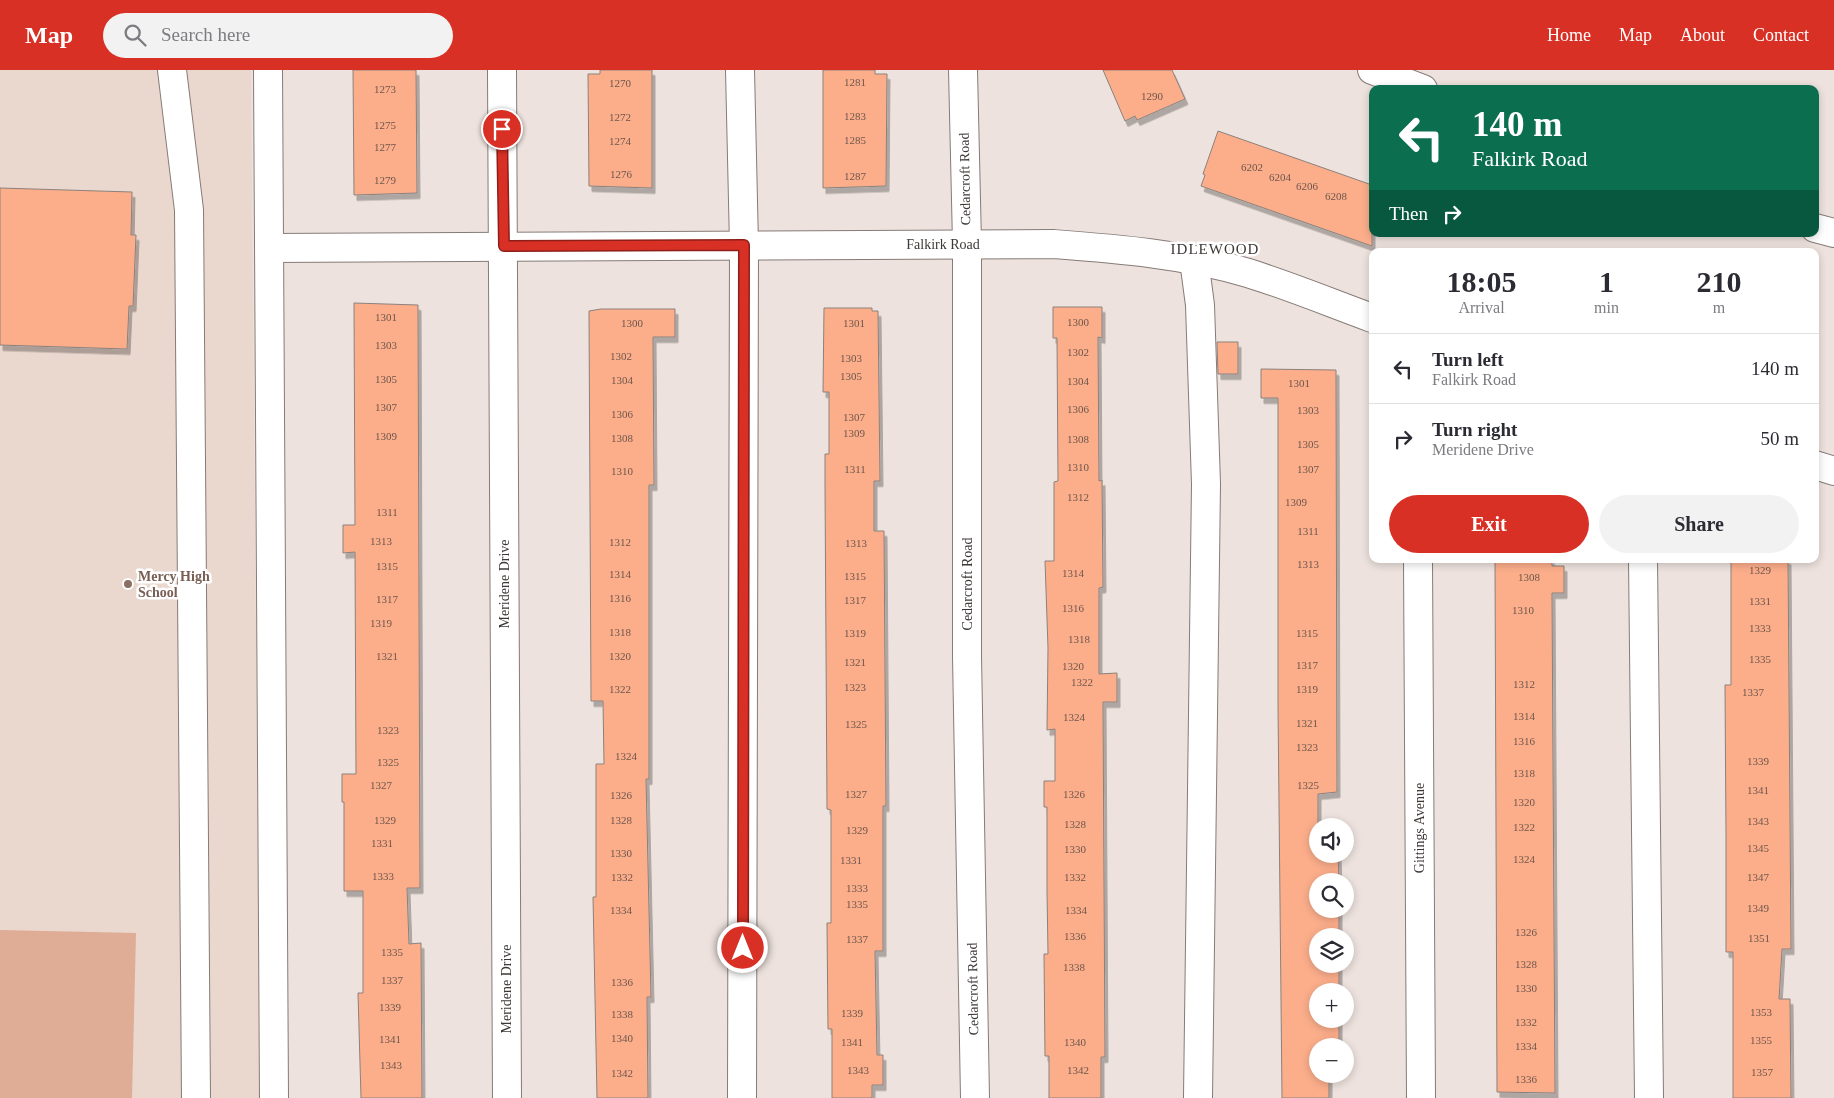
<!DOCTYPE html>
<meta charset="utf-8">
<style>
:root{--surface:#fff;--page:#f2f2f3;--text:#2b2b33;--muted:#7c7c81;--line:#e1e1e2;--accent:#d93025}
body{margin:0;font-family:"Times New Roman",serif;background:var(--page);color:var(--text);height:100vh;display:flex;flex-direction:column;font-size:19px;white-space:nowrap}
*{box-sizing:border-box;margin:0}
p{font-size:16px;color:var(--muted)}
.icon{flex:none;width:28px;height:28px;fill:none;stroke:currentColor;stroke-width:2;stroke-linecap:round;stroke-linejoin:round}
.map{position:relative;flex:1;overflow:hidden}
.details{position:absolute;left:1369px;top:178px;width:450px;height:315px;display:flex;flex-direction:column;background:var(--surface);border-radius:10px;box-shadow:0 2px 8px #0003}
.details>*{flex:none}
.top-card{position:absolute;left:1369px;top:15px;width:450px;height:152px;border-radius:10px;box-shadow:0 2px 8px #0003;background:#0b6e4f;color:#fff;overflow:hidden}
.tools{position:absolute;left:1309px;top:748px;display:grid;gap:10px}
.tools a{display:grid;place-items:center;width:45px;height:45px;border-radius:50%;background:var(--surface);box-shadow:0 2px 8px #0003;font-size:25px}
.pin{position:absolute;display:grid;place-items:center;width:42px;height:42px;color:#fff;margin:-21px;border:2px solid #fff;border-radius:50%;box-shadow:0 1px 5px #0007}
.me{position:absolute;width:55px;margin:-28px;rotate:0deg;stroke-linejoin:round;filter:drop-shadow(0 0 4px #0008)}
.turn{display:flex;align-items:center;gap:18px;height:105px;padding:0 20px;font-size:22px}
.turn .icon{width:65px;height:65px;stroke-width:2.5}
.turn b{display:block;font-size:35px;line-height:42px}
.then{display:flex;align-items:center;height:48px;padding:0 20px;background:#0003;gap:10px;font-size:19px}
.eta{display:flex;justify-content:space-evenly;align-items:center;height:85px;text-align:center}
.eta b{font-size:30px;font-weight:700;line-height:35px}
.cta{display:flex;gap:10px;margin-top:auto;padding:10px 20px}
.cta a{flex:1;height:58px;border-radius:30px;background:var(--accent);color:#fff;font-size:20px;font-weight:700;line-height:58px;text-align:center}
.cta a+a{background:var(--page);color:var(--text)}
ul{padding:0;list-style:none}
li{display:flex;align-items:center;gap:15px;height:70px;padding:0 20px;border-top:1px solid var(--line)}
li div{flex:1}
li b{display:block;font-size:19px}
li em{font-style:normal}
header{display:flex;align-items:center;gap:30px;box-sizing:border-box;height:70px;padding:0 25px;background:var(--accent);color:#fff}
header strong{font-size:24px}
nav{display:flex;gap:28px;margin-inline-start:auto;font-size:18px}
.search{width:350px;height:45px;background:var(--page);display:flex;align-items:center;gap:12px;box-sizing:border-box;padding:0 18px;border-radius:28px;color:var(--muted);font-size:19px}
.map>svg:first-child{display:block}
.built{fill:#ead7ce}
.garden{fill:#dfac95}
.building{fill:#fcae8b;stroke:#8b817c;filter:url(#shadow)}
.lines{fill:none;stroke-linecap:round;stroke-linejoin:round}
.minor-casing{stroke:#867b77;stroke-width:30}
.minor{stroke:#fff;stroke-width:28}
.route-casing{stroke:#8d1f18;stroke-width:12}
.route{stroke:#d93025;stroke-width:9}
.education-dot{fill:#8d6e63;stroke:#fff;stroke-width:2}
.labels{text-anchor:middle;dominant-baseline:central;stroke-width:5;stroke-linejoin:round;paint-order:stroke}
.number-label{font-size:11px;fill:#6d564b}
.street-label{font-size:14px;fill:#3d3836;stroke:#fff}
.education-label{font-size:14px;font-weight:bold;fill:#785e54;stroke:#fff;text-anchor:start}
.neighbourhood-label{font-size:15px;letter-spacing:1px;fill:#3d3836;stroke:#fff}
</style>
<header>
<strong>Map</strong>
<div class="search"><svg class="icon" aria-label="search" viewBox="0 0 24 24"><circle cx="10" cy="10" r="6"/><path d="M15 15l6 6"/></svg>Search here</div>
<nav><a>Home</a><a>Map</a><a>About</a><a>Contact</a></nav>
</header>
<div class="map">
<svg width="1834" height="1028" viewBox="0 0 1834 1028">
<defs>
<filter id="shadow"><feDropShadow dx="3" dy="5.5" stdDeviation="0" flood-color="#0004"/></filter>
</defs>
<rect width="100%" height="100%" fill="#ede2dd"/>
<path class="built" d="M0,0H251L260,1028H0Z"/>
<path class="garden" d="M0,860L136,863L132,1028H0Z"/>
<g class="building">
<path d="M353,0H416L417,123L354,125Z"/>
<path d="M600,0H652V118L589,116L588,4H600Z"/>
<path d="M823,0H875V4H887L886,116L823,118Z"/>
<path d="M1103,0H1172L1185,29L1137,50L1135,46L1125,51Z"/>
<path d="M1218,61L1372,115V176L1201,116L1205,105L1203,104Z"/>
<path d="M0,118L132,122L131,165H136L133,236H129L127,279L0,275Z"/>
<path d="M354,233L418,235L420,818H407L409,874L421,873L422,1028H361L358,923H363V821H344V732H342V704H356L355,482L343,483V455H355Z"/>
<path d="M1053,237H1102V268L1098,267L1099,411L1102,410L1103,517L1099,518V604L1117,603V632H1103L1105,987H1101V1028H1049V986H1045L1044,884H1048L1047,821V737H1044V711H1055V659L1047,660L1048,578L1045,491H1054V412L1058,411L1057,268H1053Z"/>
<path d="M824,238H872V241H878L880,411H874V461H884L886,736H883V881H875L877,985H883V1015H872V1028H832V959H828L827,853H831V740L827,739L825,414V384H829V322H823Z"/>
<path d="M601,239H675V267H653L654,415H649V709H646L651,927H647L648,1028H597L593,827H596V694H604L603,631H591L589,241Z"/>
<path d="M1217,272H1238V304H1218Z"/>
<path d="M1261,299L1336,300L1337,722L1318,724V784H1338L1339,811H1318V839H1339V866H1318V894H1339V921H1318V949H1339V971H1328V976H1318V1004H1329V1028H1282L1278,635V328H1261Z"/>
<path d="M1495,489H1552V496H1564V523H1552L1555,1023L1497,1022Z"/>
<path d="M1731,489H1788L1791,879H1782L1779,929H1790L1791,1028H1733V882H1726V764L1725,615H1731Z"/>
</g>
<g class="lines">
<g class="minor-casing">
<g id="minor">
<path d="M172,0L189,140L196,1028"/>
<path d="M268,0L274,1028"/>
<path d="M502,0L507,1028"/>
<path d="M740,0L744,175L742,1028"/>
<path d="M963,0L967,173V586L975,1028"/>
<path d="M1372,0L1423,19"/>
<path d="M1815,158L1834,163"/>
<path d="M270,178L1053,174C1118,179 1184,184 1248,203C1290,216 1331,233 1372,248"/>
<path d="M1194,190L1200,235L1206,414L1198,1028"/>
<path d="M1815,395L1834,401"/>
<path d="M1418,489L1421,1028"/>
<path d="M1643,489L1649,1028"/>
</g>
</g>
<use href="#minor" class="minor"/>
</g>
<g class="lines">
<g class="route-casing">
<path id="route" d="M502,59L504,176L744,175L743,878"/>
</g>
<use href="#route" class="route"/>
</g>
<circle class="education-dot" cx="128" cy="514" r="5"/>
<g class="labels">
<g class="number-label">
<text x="855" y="12">1281</text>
<text x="620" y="13">1270</text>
<text x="385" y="19">1273</text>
<text x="1152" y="26">1290</text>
<text x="855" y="46">1283</text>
<text x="620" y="47">1272</text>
<text x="385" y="55">1275</text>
<text x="855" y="70">1285</text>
<text x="620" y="71">1274</text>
<text x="385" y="77">1277</text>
<text x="1252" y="97">6202</text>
<text x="621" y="104">1276</text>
<text x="855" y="106">1287</text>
<text x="1280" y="107">6204</text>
<text x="385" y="110">1279</text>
<text x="1307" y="116">6206</text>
<text x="1336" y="126">6208</text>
<text x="386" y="247">1301</text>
<text x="1078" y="252">1300</text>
<text x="632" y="253">1300</text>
<text x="854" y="253">1301</text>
<text x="386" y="275">1303</text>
<text x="1078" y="282">1302</text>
<text x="621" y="286">1302</text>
<text x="851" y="288">1303</text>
<text x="851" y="306">1305</text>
<text x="386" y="309">1305</text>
<text x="622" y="310">1304</text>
<text x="1078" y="311">1304</text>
<text x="1299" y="313">1301</text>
<text x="386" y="337">1307</text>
<text x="1078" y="339">1306</text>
<text x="1308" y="340">1303</text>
<text x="622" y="344">1306</text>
<text x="854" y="347">1307</text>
<text x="854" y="363">1309</text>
<text x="386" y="366">1309</text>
<text x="622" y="368">1308</text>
<text x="1078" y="369">1308</text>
<text x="1308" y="374">1305</text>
<text x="1078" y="397">1310</text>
<text x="855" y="399">1311</text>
<text x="1308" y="399">1307</text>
<text x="622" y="401">1310</text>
<text x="1078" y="427">1312</text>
<text x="1296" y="432">1309</text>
<text x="387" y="442">1311</text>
<text x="1308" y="461">1311</text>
<text x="381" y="471">1313</text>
<text x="620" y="472">1312</text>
<text x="856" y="473">1313</text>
<text x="1308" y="494">1313</text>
<text x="387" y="496">1315</text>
<text x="1760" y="500">1329</text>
<text x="1073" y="503">1314</text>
<text x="620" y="504">1314</text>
<text x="855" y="506">1315</text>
<text x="1529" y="507">1308</text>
<text x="620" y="528">1316</text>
<text x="387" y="529">1317</text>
<text x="855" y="530">1317</text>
<text x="1760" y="531">1331</text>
<text x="1073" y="538">1316</text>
<text x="1523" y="540">1310</text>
<text x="381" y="553">1319</text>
<text x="1760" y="558">1333</text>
<text x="620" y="562">1318</text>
<text x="855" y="563">1319</text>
<text x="1307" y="563">1315</text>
<text x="1079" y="569">1318</text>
<text x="387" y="586">1321</text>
<text x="620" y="586">1320</text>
<text x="1760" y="589">1335</text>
<text x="855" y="592">1321</text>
<text x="1307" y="595">1317</text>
<text x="1073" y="596">1320</text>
<text x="1082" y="612">1322</text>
<text x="1524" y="614">1312</text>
<text x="855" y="617">1323</text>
<text x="620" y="619">1322</text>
<text x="1307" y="619">1319</text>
<text x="1753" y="622">1337</text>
<text x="1524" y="646">1314</text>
<text x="1074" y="647">1324</text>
<text x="1307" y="653">1321</text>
<text x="856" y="654">1325</text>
<text x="388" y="660">1323</text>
<text x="1524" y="671">1316</text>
<text x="1307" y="677">1323</text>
<text x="626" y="686">1324</text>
<text x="1758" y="691">1339</text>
<text x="388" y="692">1325</text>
<text x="1524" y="703">1318</text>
<text x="381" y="715">1327</text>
<text x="1308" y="715">1325</text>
<text x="1758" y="720">1341</text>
<text x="856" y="724">1327</text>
<text x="1074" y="724">1326</text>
<text x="621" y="725">1326</text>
<text x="1524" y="732">1320</text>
<text x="385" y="750">1329</text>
<text x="621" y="750">1328</text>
<text x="1758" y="751">1343</text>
<text x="1075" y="754">1328</text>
<text x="1524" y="757">1322</text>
<text x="857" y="760">1329</text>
<text x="382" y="773">1331</text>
<text x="1758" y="778">1345</text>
<text x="1075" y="779">1330</text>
<text x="621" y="783">1330</text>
<text x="1524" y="789">1324</text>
<text x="851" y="790">1331</text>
<text x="383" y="806">1333</text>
<text x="622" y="807">1332</text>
<text x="1075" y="807">1332</text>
<text x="1758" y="807">1347</text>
<text x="857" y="818">1333</text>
<text x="857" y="834">1335</text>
<text x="1758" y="838">1349</text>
<text x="621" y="840">1334</text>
<text x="1076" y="840">1334</text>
<text x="1526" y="862">1326</text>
<text x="1075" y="866">1336</text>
<text x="1759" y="868">1351</text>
<text x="857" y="869">1337</text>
<text x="392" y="882">1335</text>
<text x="1526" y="894">1328</text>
<text x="1074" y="897">1338</text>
<text x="392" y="910">1337</text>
<text x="622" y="912">1336</text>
<text x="1526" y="918">1330</text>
<text x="390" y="937">1339</text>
<text x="1761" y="942">1353</text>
<text x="852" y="943">1339</text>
<text x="622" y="944">1338</text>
<text x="1526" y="952">1332</text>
<text x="622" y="968">1340</text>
<text x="390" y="969">1341</text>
<text x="1761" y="970">1355</text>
<text x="852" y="972">1341</text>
<text x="1075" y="972">1340</text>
<text x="1526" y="976">1334</text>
<text x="391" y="995">1343</text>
<text x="858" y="1000">1343</text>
<text x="1078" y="1000">1342</text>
<text x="1762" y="1002">1357</text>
<text x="622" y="1003">1342</text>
<text x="1526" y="1009">1336</text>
</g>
<g class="street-label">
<text transform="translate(965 109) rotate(-91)">Cedarcroft Road</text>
<text x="943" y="174">Falkirk Road</text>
<text transform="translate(504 514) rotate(-90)">Meridene Drive</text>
<text transform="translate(967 514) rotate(-90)">Cedarcroft Road</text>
<text transform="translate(1419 758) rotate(-90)">Gittings Avenue</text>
<text transform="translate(506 919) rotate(-90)">Meridene Drive</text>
<text transform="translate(973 919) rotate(-91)">Cedarcroft Road</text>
</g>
<g class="education-label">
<text x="138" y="506">Mercy High<tspan x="138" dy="16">School</tspan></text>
</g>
<g class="neighbourhood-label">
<text x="1215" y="179">IDLEWOOD</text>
</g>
</g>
</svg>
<div class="tools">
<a><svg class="icon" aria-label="sound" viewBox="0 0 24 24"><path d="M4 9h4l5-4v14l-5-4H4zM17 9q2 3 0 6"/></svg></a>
<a><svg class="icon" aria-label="search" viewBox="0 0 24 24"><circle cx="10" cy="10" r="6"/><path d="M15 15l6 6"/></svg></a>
<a><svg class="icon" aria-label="layers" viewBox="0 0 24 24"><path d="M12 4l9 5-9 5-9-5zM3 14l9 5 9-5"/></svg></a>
<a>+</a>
<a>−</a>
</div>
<div class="pin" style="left:502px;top:59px;background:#d93025"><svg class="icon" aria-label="arrive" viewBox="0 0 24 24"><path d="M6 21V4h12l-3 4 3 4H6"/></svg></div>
<svg class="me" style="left:743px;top:878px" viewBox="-20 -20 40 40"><circle r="17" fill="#d93025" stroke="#fff" stroke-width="3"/><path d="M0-11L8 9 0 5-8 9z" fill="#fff"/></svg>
<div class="top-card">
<div class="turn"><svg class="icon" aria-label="left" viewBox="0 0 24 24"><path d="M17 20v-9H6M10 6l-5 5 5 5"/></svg><div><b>140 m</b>Falkirk Road</div></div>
<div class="then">Then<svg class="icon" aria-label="right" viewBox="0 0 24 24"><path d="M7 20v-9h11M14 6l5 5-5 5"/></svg></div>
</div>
<section class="details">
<div class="eta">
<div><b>18:05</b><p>Arrival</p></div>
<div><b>1</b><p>min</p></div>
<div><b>210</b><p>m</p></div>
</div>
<ul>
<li><svg class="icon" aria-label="left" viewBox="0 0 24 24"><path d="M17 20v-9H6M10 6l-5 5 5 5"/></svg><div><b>Turn left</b><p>Falkirk Road</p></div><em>140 m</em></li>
<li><svg class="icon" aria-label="right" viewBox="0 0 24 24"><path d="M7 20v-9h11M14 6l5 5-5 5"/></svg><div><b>Turn right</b><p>Meridene Drive</p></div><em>50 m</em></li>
</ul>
<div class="cta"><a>Exit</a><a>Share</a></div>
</section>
</div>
